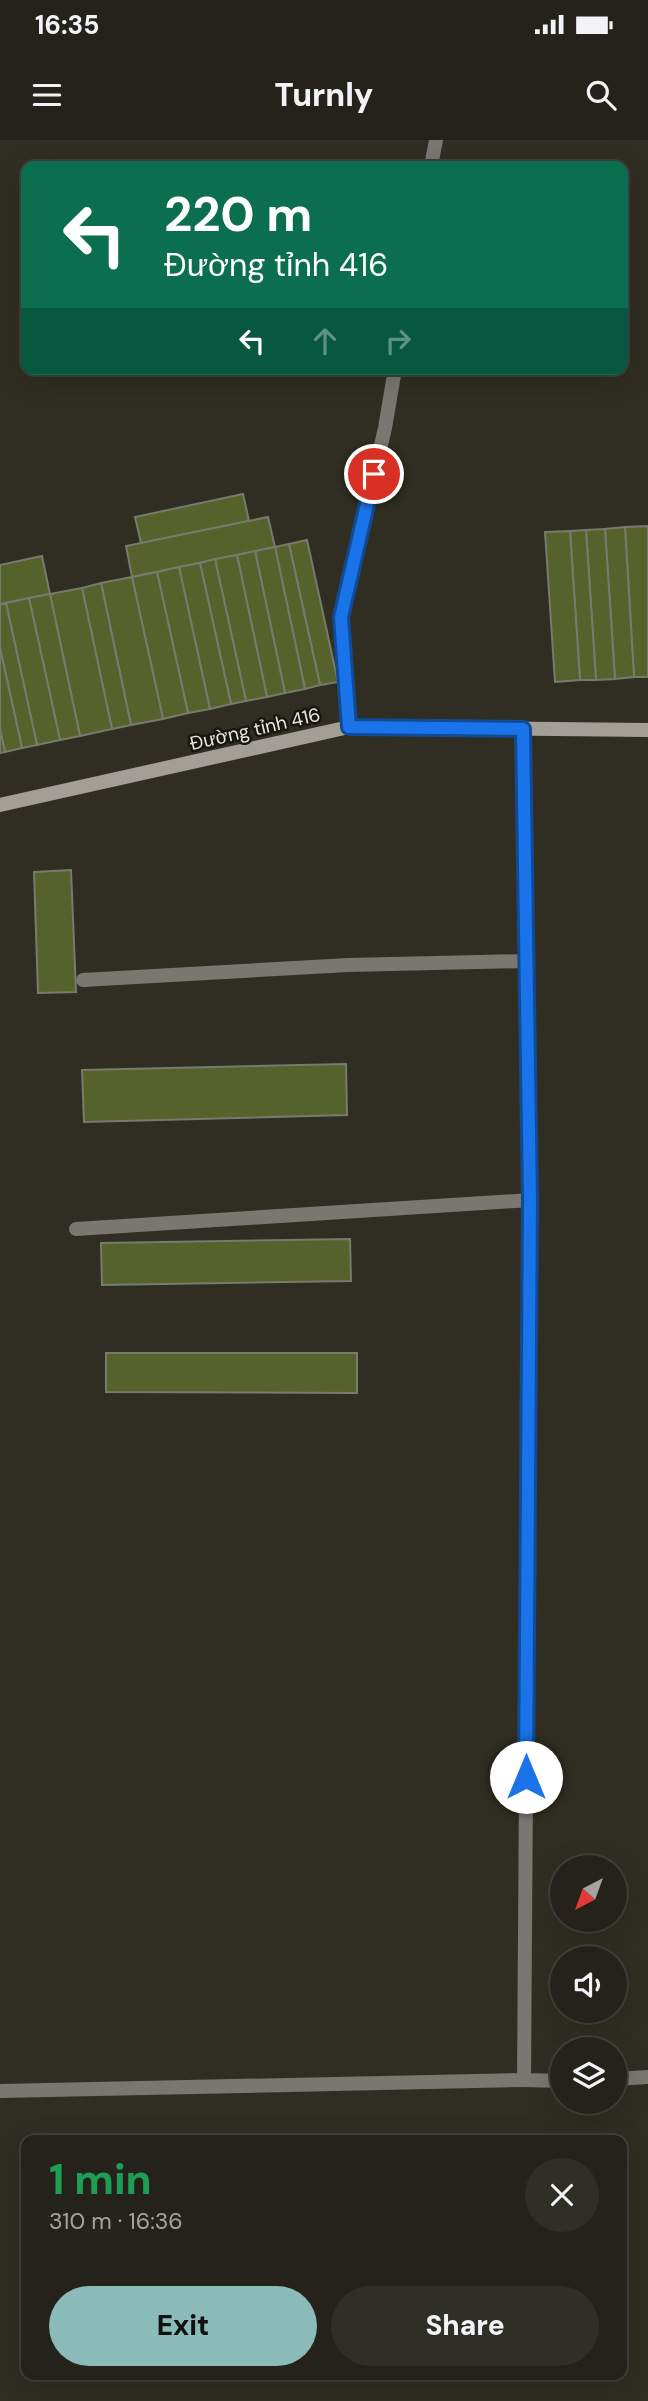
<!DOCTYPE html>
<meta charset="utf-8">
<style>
:root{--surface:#24221a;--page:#302f27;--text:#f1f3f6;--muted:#a3a4a2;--line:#413f39;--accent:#8bbbb9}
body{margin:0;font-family:"DM Sans",sans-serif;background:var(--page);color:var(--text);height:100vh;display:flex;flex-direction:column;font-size:26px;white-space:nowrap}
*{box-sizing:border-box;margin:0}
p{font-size:23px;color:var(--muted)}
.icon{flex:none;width:38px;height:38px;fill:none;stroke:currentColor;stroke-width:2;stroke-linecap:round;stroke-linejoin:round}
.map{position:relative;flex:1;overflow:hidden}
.panel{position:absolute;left:21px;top:1995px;width:606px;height:245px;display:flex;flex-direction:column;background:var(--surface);border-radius:14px;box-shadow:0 7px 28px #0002,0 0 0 2px var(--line)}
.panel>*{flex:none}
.top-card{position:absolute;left:21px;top:21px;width:607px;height:214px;border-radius:14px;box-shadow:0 7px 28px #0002,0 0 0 2px var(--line);background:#0b6e4f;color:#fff;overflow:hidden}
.needle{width:46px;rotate:221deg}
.buttons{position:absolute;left:550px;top:1715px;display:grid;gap:14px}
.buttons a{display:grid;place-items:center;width:77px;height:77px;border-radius:50%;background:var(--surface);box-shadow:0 7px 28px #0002,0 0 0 2px var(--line);font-size:35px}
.pin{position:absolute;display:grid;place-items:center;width:60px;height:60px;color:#fff;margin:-30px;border:4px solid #fff;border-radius:50%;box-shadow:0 2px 7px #0007}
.me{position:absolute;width:77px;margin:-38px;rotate:0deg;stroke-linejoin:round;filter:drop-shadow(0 0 5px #0008)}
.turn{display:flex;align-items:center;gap:24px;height:147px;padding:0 28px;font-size:32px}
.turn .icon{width:91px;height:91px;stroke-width:2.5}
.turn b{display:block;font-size:49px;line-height:60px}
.lanes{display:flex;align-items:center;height:66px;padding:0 28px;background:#0003;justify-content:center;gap:35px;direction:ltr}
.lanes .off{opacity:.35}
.round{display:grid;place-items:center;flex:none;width:74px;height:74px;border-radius:37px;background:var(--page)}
.overview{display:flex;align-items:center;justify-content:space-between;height:119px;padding:0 28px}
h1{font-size:42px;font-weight:800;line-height:52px;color:#1e9e55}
.button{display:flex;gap:14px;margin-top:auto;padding:14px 28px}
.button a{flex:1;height:80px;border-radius:42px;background:var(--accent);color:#111;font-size:28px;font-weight:800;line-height:80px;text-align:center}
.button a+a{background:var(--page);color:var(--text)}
.status{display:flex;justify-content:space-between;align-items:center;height:49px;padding:0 35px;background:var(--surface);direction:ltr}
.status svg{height:19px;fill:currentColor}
header{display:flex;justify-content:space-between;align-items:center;height:91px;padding:0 28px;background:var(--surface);font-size:32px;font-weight:800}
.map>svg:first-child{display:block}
.building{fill:#55622c;stroke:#777b6d;stroke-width:2}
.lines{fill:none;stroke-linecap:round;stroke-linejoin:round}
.service{stroke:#7a7670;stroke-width:14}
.minor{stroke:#7a7670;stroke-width:14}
.secondary{stroke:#a49f96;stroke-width:14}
.route-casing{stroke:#114b97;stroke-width:18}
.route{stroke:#1a73e8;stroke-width:12}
.labels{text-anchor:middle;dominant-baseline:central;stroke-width:5;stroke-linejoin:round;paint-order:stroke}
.street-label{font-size:19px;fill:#e7e6de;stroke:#171611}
</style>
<div class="status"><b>16:35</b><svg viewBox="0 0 49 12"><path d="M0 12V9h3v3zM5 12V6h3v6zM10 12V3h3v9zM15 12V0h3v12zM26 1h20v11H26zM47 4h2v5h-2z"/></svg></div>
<header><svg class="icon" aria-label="menu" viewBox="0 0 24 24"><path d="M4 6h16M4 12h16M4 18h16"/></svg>Turnly<svg class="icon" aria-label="search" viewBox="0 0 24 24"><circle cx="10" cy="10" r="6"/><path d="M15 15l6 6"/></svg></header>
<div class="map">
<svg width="648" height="2261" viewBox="0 0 648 2261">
<rect width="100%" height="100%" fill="#302e22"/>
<g class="building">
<path d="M243,354L249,381L141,403L135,377Z"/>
<path d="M268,377L275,407L132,437L126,406Z"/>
<path d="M648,386V537H634L625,387Z"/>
<path d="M625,387L634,537L615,539L605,389Z"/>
<path d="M605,389L615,539L596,540L586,390Z"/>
<path d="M586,390L596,540H580L570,391Z"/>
<path d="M570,391L580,540L555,542L545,392Z"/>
<path d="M307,400L338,542L320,545L289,404Z"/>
<path d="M289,404L320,545L305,549L275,407Z"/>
<path d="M275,407L305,549L285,553L255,411Z"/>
<path d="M255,411L285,553L267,557L237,415Z"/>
<path d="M237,415L267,557L246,561L215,419Z"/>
<path d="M42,416L50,454L0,464V425Z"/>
<path d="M215,419L246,561L231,564L200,423Z"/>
<path d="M200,423L231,564L210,569L179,427Z"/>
<path d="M179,427L210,569L188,573L157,432Z"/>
<path d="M157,432L188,573L163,579L132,437Z"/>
<path d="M132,437L163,579L131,585L101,443Z"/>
<path d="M101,443L131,585L112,589L82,448Z"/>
<path d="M82,448L112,589L80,596L50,454Z"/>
<path d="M50,454L80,596L60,600L29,458Z"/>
<path d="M29,458L60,600L37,605L6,463Z"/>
<path d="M6,463L37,605L22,608L0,508V465Z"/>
<path d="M0,508L22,608L5,612L0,589Z"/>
<path d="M0,589L5,612L0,613Z"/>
<path d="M71,730L76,852L38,853L34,732Z"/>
<path d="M346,924L347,975L84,982L82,930Z"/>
<path d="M350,1099L351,1141L102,1145L101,1103Z"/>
<path d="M106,1213H357V1253L106,1252Z"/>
</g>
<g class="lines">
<g class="service">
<path d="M83,840L348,825L526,821"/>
<path d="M76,1089L530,1060"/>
</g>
<g class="minor">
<path d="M431,26L436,0"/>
<path d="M349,587L341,477L385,288L395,229"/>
<path d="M523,589L530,1060L524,1940L562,1941"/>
<path d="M614,1939L648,1937"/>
<path d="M0,1951L524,1940"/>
</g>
<path class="secondary" d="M0,665L349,587L648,590"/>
</g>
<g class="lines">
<g class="route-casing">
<path id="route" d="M374,334L341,477L349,587L523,589L530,1060L526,1637"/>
</g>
<use href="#route" class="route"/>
</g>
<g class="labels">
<g class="street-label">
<text transform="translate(255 589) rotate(-13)">Đường tỉnh 416</text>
</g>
</g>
</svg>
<div class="buttons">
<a><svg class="needle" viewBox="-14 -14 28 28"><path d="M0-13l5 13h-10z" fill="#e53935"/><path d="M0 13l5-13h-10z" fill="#a3a4a2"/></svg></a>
<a><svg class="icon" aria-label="sound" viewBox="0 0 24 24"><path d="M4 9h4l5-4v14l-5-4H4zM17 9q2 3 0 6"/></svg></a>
<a><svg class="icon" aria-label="layers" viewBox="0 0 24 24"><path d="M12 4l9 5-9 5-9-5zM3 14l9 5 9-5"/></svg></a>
</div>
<div class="pin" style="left:374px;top:334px;background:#d93025"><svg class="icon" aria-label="arrive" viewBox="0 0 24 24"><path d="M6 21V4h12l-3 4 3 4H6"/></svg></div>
<svg class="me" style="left:526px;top:1637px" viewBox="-20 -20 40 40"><circle r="19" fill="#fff"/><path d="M0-13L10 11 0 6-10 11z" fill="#1a73e8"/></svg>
<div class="top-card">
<div class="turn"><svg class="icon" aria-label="left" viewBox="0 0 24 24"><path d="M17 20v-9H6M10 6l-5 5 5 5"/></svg><div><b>220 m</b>Đường tỉnh 416</div></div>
<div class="lanes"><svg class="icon" aria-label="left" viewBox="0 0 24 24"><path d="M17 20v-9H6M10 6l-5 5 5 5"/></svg><svg class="icon off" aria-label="ahead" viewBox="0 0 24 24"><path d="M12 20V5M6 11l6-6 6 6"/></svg><svg class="icon off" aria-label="right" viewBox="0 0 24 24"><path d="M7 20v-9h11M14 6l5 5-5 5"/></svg></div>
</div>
<section class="panel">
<div class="overview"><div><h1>1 min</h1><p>310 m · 16:36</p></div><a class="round"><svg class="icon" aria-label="close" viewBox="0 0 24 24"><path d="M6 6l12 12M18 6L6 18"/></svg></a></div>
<div class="button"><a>Exit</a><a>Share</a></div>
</section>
</div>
